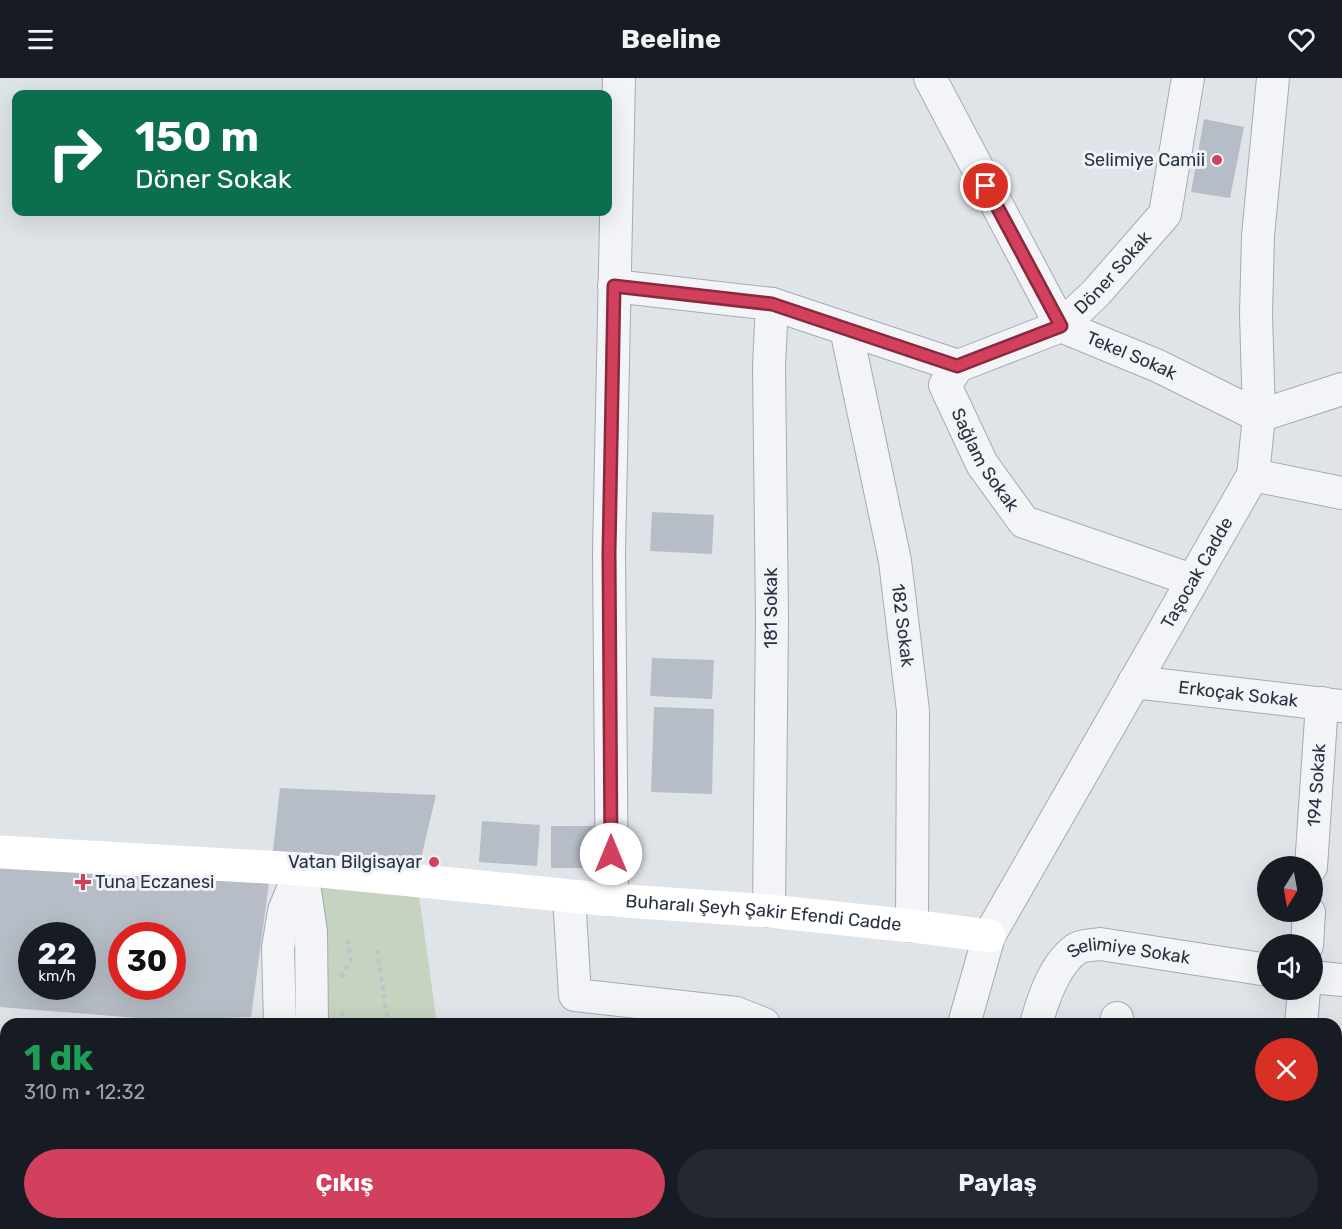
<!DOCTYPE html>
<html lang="tr">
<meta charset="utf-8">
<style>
:root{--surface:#171b24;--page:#242831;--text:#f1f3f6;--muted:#9ea1a6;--accent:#d2405d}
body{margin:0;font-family:Rubik,sans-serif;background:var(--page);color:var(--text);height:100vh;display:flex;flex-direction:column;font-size:22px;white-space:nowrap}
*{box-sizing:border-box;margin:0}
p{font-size:20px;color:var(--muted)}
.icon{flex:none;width:33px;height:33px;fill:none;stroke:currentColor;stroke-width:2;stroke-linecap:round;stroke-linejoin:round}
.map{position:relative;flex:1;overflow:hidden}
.drawer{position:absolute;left:0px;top:940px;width:1342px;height:212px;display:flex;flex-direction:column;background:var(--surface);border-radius:18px 18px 0 0;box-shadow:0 6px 24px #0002}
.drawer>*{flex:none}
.hud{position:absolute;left:12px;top:12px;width:600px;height:126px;border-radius:12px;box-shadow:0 6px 24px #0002;background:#0b6e4f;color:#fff;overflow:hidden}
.needle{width:39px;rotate:191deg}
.controls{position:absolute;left:1257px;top:778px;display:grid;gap:12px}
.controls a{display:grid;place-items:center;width:66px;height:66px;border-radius:50%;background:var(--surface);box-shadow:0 6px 24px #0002;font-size:30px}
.speed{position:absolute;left:18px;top:844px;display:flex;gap:12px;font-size:30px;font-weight:700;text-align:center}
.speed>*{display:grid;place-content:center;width:78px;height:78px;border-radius:50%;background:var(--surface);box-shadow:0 6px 24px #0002;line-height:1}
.speed small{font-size:15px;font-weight:400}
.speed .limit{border:9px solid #d22;background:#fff;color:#111}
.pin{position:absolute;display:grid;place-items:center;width:51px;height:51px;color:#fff;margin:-26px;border:3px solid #fff;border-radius:50%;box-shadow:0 2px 6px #0007}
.me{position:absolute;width:66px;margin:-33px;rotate:0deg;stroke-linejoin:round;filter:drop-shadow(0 0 4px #0008)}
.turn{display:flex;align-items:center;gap:21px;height:126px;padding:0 24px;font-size:27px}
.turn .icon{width:78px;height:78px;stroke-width:2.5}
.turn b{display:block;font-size:42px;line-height:51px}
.round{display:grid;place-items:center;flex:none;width:63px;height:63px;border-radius:32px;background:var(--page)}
.overview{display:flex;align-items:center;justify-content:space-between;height:102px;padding:0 24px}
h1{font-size:36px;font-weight:700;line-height:45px;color:#1e9e55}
.primary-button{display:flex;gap:12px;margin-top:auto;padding:12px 24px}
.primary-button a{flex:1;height:69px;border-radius:36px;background:var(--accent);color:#fff;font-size:24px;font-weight:700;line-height:69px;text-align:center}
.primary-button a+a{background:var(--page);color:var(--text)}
header{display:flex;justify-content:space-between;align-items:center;height:78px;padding:0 24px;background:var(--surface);font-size:27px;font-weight:700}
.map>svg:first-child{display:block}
.green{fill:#c6d3c0}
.building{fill:#b6bdc6;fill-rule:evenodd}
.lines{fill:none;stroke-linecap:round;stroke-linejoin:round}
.street-casing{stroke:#a4abb3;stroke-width:34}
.path{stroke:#bdc2c8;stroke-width:4;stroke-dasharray:4.5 4.5;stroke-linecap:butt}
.street{stroke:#f2f4f7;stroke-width:32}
.secondary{stroke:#fff;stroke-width:33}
.route-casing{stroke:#882a3c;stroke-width:15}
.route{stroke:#d2405d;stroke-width:10}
.poi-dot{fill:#d2405d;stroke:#eff2f6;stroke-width:2}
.labels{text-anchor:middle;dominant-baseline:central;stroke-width:6;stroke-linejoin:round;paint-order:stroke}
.poi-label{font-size:18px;fill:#283241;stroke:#eff2f6;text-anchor:end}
.street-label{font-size:18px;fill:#283241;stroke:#eff2f6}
</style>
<header><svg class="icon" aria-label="menu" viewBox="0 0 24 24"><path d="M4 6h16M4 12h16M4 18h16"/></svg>Beeline<svg class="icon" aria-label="heart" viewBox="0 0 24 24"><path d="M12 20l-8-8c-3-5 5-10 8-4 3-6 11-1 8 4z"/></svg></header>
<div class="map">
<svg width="1342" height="1151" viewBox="0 0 1342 1151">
<rect width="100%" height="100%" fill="#dfe4e9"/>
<g class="green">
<path d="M301,791L417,803L437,946H312Z"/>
<rect x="321" y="1146" width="143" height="5"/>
</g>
<g class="building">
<path d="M1204,41L1244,49L1230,120L1191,114Z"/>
<path d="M652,434L714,437L712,476L650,473Z"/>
<path d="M652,580L714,582L712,621L650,618Z"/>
<path d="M654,629L714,631L712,716L651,714Z"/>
<path d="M280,710L436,717L416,802L271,790Z"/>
<path d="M482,743L540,747L537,788L479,784Z"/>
<rect x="551" y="748" width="46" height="42"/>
<path d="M0,780L271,790L251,939L163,942L0,929ZM32,858H82V909H32ZM122,858H172V909H122Z"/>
<path d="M0,991L6,992V1101L0,1100Z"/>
</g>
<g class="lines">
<g class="street-casing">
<g id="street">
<path id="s1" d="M930,0L1061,248L1158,288L1259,338L1342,311"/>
<path id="s2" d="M614,208L772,226L958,288L1061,248L1096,215L1165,136L1188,0"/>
<path id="s3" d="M846,251L895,483L913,633L912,848"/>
<path id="s4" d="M958,288L945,307L982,386L1024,444L1192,502"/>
<path d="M1253,397L1342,415"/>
<path id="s5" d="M1134,604L1342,628"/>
<path id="s6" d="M1311,789L1322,625"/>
<path d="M302,792L311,854L312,946"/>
<path d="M569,818L575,917L736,935L764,946"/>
<path d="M612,822L609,474L619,0"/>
<path d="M769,833L772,539L769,288L772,226"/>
<path d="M1307,867L1309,834"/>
<path d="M1312,899L1342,902"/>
<path d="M280,946L278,870L284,833L301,791"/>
<path id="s7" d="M964,946L989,858L1253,397L1259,338L1256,236L1258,158L1273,0"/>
<path id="s8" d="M1036,946C1043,921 1054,887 1076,871C1082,867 1093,867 1100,866L1268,892"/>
<path d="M1116,946L1117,940"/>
<path d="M1301,946L1304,912"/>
<path d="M1336,1092L1342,1093"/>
<path d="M286,1146L287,1151"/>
<path d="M0,1151L221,1146"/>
<path d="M318,1151V1146"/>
<path d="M906,1151L907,1146"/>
</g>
</g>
<g class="path">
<path d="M377,872L388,946"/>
<path d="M341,899L351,882L347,858"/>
<path d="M341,934L351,946"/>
<path d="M424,1146V1151"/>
</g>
<use href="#street" class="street"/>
<path class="secondary" id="s9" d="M0,774L301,791L612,822L769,833L912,848L989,858"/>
</g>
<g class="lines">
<g class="route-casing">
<path id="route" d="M611,776L609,474L614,208L772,226L957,288L1061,248L986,108"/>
</g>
<use href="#route" class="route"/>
</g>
<g class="poi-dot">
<circle cx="1217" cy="82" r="6"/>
<circle cx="434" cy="784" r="6"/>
<path d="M80 795h6v6h6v6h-6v6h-6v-6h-6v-6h6z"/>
</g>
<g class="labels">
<g class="poi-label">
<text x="1205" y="82">Selimiye Camii</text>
<text x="422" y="784">Vatan Bilgisayar</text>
<text x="95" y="804" text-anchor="start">Tuna Eczanesi</text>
</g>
<g class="street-label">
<text stroke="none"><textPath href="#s2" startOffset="540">Döner Sokak</textPath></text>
<text stroke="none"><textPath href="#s1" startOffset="357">Tekel Sokak</textPath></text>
<text stroke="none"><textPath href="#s4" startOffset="108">Sağlam Sokak</textPath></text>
<text stroke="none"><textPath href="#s7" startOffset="510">Taşocak Cadde</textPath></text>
<text transform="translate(771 530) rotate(-90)">181 Sokak</text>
<text stroke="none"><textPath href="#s3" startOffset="302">182 Sokak</textPath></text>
<text stroke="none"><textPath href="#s5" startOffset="105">Erkoçak Sokak</textPath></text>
<text stroke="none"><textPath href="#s6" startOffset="82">194 Sokak</textPath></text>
<text stroke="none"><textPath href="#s9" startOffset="766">Buharalı Şeyh Şakir Efendi Cadde</textPath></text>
<text stroke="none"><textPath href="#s8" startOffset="140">Selimiye Sokak</textPath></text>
</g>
</g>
</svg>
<div class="controls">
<a><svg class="needle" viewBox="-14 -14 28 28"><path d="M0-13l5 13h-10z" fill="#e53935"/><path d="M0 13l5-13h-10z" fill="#9ea1a6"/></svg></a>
<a><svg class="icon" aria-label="sound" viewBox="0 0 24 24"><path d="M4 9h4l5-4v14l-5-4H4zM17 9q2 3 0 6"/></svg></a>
</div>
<div class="speed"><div>22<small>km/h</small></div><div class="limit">30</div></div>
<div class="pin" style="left:986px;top:108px;background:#d93025"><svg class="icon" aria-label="arrive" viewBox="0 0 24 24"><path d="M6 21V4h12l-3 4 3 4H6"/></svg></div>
<svg class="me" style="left:611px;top:776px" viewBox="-20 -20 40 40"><circle r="19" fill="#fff"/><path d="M0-13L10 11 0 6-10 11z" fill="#d2405d"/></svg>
<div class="hud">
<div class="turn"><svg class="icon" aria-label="right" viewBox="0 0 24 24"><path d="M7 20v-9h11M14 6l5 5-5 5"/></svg><div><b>150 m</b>Döner Sokak</div></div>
</div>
<section class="drawer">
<div class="overview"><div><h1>1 dk</h1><p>310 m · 12:32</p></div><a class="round" style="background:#d93025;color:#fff"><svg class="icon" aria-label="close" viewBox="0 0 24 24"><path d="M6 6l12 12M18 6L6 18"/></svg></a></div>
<div class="primary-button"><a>Çıkış</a><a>Paylaş</a></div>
</section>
</div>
